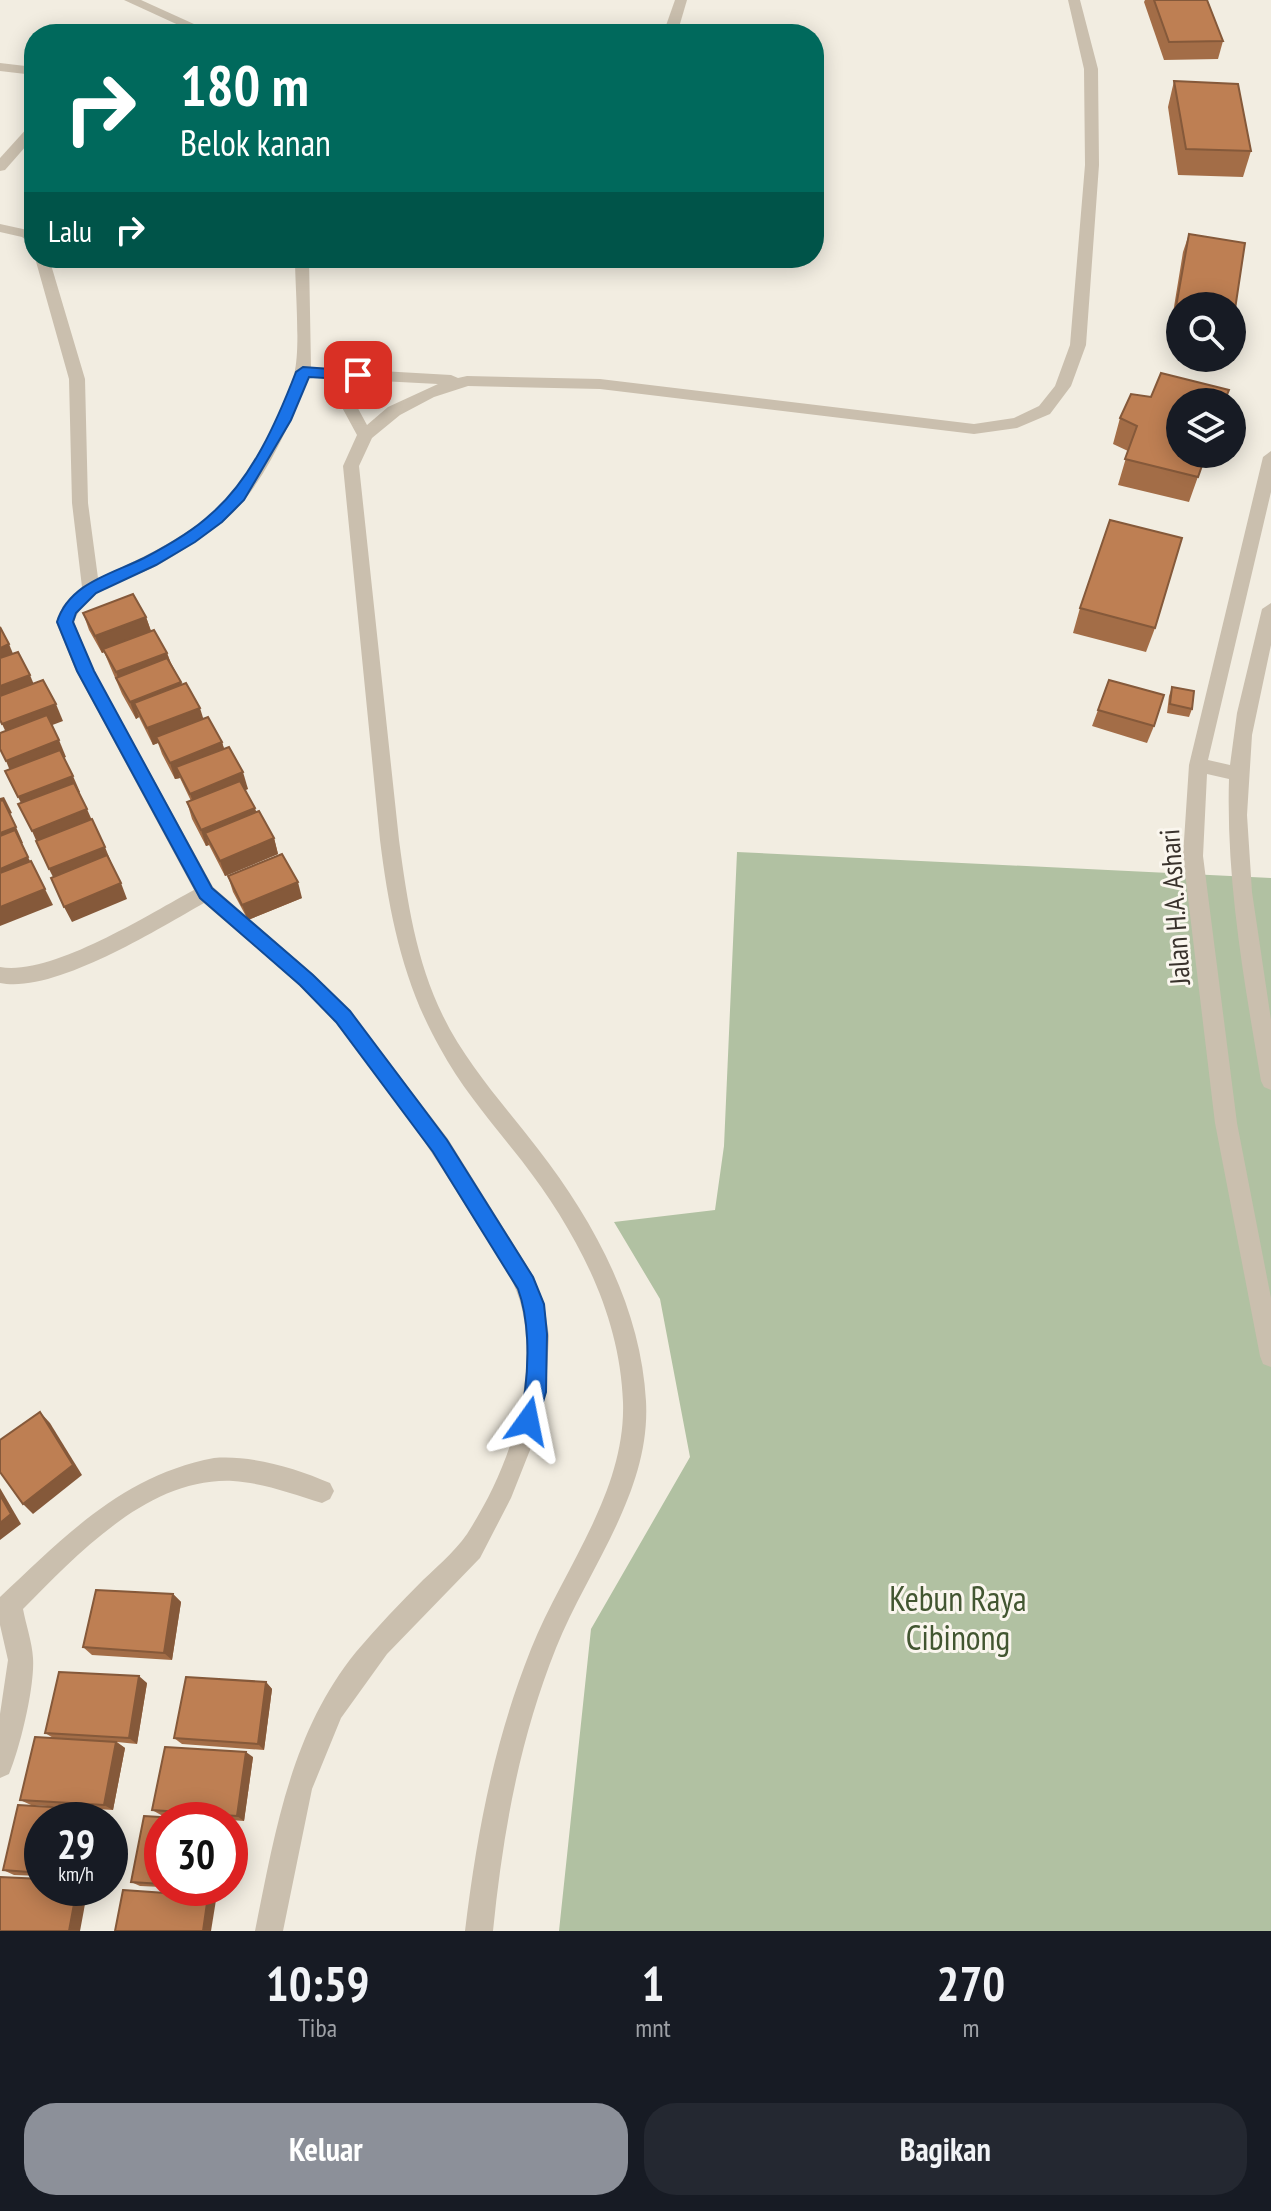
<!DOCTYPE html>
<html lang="id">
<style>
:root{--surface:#171b24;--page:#242831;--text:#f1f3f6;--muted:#9ea1a6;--accent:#8c9099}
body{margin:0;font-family:"PT Sans Narrow",sans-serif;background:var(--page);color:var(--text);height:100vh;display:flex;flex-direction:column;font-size:30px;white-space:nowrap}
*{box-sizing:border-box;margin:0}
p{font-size:26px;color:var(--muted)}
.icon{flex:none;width:44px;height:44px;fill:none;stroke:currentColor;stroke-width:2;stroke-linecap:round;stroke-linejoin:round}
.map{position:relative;height:1931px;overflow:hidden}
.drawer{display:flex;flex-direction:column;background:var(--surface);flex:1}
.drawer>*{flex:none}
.banner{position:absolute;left:24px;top:24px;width:800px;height:244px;border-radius:32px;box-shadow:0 4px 20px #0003;background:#00695c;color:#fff;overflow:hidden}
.buttons{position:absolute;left:1166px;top:292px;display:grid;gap:16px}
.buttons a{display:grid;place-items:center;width:80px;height:80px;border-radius:50%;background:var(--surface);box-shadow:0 4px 20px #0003;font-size:40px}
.speed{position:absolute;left:24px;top:1802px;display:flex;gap:16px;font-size:40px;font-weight:700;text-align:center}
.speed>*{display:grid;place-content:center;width:104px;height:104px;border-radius:50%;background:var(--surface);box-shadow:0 4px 20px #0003;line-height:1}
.speed small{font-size:20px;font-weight:400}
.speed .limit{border:12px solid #d22;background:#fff;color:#111}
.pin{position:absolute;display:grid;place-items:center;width:68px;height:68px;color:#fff;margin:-34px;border-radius:16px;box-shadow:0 4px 12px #0006}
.me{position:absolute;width:88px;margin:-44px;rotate:12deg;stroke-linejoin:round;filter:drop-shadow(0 0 6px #0008)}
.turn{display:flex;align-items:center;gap:28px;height:168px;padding:0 24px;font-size:36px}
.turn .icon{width:104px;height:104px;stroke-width:2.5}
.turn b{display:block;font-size:56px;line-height:68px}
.then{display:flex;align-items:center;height:76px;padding:0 24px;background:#0003;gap:16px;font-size:30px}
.eta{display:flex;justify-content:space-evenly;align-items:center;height:136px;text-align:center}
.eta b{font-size:48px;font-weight:800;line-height:56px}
.button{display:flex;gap:16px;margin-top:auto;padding:16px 24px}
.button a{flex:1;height:92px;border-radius:32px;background:var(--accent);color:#fff;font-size:32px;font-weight:800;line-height:92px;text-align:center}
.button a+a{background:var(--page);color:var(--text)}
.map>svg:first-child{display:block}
.green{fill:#b1c1a2}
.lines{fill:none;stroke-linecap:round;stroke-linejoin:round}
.lane{fill:#cabfae;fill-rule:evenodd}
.street{fill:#cabfae;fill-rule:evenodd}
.wall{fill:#a36d47}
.shaded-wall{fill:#85593a}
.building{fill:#be7f53;stroke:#85593a;stroke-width:2}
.route{fill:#1a73e8;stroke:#114b97;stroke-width:2}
.labels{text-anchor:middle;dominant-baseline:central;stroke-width:6;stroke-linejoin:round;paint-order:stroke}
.street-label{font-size:28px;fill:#39322c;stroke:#faf6ee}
.near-park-label{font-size:34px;fill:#425631;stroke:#faf6ee}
</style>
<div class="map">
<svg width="1271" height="1931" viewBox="0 0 1271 1931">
<rect width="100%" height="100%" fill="#f2ede1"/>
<path class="green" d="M737,852L1271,878V1931H559L591,1629L690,1457L660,1299L614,1222L715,1210L724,1146Z"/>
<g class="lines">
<path class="lane" d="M1271,451V492L1208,760L1230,765L1237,713L1262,609L1271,603V645L1252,735L1247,815L1252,892L1271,1020V1090L1264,1087L1261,1081C1244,980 1226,881 1229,779L1207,774L1203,856L1237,1123L1271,1298V1367L1263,1364L1260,1356L1215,1123L1183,856L1189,765L1263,457Z"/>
<g class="street">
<path d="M124,0H141L216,34H198Z"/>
<path d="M675,0H687L677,34H663Z"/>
<path d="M1068,0H1080L1098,69L1099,165L1086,345L1071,386L1050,414L1017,428L974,434L600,389L468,386L434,397L400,415L372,438L359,466L399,840C407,900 416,961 443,1016C467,1065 505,1106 538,1149C594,1221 641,1308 646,1401C651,1492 588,1568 556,1648C519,1741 503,1832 493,1931H465C477,1832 494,1742 531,1649C563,1569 626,1492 623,1402C620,1312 575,1230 522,1161C493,1124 462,1089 440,1048C403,983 389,913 380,840L343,466L357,435L326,378L309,377C290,424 261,493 220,524C201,539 179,553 158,565C130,580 85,588 74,622L94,671L213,887L313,974L350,1011L448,1139L534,1277L545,1310L549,1336L546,1388L534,1440L511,1498L480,1558L387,1654L341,1718L312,1789L283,1931H255C275,1832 291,1732 356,1652C377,1627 400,1603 423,1580C441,1563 460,1547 472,1526C510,1465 538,1381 522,1309C515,1276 491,1247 473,1218C432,1151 387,1083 336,1023C297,979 248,942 204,903C156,930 54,994 0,983V967C52,976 147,915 194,890L76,671L56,622L63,606L82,587L72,503L69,379L35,258H49L85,379L88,503L98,578C136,561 177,542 210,515C245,487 282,418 294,374C301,351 295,286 295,258H309L311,367L451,375L458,378L467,376L600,379L974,424L1014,418L1039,406L1055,386L1070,345L1085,165L1084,69ZM342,379L438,384L388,407L367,425Z"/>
<path d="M0,63L34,67V75L0,71Z"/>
<path d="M34,125V137L5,170L0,171V158L29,126Z"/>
<path d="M0,224L32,231L34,246L22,237L0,232Z"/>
<path d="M214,1458C252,1455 295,1468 330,1483L334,1491L330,1499L322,1503C293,1494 263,1483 233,1481C148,1477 77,1555 23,1609C26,1625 32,1642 33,1658C35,1686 20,1748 9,1774L0,1778V1714L8,1660L0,1625V1597C64,1537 123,1475 214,1458Z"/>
</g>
</g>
<g class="wall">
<path d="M1145,0H1207L1223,41L1218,59L1164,60L1144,2Z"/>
<path d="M1174,81L1251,151L1243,177L1178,175L1168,107Z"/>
<path d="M1189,234L1245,243L1234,316L1232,324V306H1180V326L1171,325L1183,252Z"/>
<path d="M1151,397L1206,454L1189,502L1118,485L1128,451L1113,444L1120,418Z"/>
<path d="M1080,608L1155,628L1146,652L1073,633Z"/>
<path d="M83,613L146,617L151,631L167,653L171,663L182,684L203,719L222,742L224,749L248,789L245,790L256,812L274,838L278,854L225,876L209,845L206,846L192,819L187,802L191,801L180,778L175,779L162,754L158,743L153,745L139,717L136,719L122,694L104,652L102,653L89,630Z"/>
<path d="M1172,687L1192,709L1189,717L1167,713L1169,696Z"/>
<path d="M1098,710L1154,726L1147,743L1092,726Z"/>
<path d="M228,876L302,898L248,920L233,892Z"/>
<path d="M173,1594L181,1602L172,1660L92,1655L83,1647Z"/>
<path d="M266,1682L272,1689L264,1750L182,1744L174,1738Z"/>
<path d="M147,1683L137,1744L117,1742L125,1748L113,1810L31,1805L20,1800L55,1739L45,1733Z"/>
<path d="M253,1757L244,1821L161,1815L152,1810Z"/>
<path d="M18,1805L101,1810L110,1815L109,1820H42V1876L14,1875L3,1870Z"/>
<path d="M162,1820V1887L140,1886L131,1882Z"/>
<path d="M170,1888H225V1891Z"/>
</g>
<g class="shaded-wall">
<path d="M146,617L152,634L102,653L95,636Z"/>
<path d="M9,644L16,661L0,667V648Z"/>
<path d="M167,653L173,670L122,689L116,672Z"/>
<path d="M30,675L37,692L0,706V686Z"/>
<path d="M181,682L187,699L134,703L139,717L136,719L130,702Z"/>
<path d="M56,704L63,721L10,741L2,724Z"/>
<path d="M200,708L205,724L156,737L158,743L153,745L147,728Z"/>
<path d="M59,740L66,757L13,778L6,761Z"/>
<path d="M222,742L227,758L176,767L180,778L175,779L170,763Z"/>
<path d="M243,772L248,789L196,810L190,794Z"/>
<path d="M73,776L80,792L26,813L18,797Z"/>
<path d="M4,797L12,813L0,818V798Z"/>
<path d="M255,808L260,824L205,833L209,845L206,846L201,830Z"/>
<path d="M87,809L94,825L39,847L32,831Z"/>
<path d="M16,827L23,843L0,852V833Z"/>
<path d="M274,838L278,854L225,876L220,861Z"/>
<path d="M105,847L111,862L57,885L49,869Z"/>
<path d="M28,857L36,873L0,888V869Z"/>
<path d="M298,882L302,898L248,920L242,905Z"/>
<path d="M121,883L127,899L72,922L64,907Z"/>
<path d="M45,889L53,905L0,926V907Z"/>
<path d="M40,1412L50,1423L82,1475L33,1514L23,1504Z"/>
<path d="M0,1488L21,1524L0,1540Z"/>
<path d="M173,1594L181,1602L172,1660L164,1653Z"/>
<path d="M139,1676L147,1683L137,1744L129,1738Z"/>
<path d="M266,1682L272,1689L264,1750L258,1744Z"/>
<path d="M116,1742L125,1748L113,1810L104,1805Z"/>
<path d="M246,1752L253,1757L244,1821L237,1816Z"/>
<path d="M101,1810L110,1815L109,1820H99Z"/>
<path d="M230,1823L234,1826L230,1855Z"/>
<path d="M77,1888H88L80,1931H69Z"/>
<path d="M208,1896L216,1900L211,1931H203Z"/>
</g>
<g class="building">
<path d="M1154,0H1207L1223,41L1169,42Z"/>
<path d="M1174,81L1238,84L1251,151L1186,149Z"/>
<path d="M1189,234L1245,243L1234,316H1232V306L1176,307Z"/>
<path d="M1161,373L1229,390L1224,402H1180V454H1206L1198,477L1125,459L1137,426L1120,418L1131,394L1151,397Z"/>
<path d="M1110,520L1182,538L1155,628L1080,608Z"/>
<path d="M133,594L146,617L95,636L83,613Z"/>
<path d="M0,627L9,644L0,648Z"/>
<path d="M154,630L167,653L116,672L103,649Z"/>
<path d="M18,652L30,675L0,686V658Z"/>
<path d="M167,658L181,682L130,702L116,678Z"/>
<path d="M43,680L56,704L2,724L0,720V696Z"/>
<path d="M1109,680L1164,695L1154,726L1098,710Z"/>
<path d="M186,683L200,708L147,728L134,703Z"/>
<path d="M1172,687L1194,691L1192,709L1170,704Z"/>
<path d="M47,715L59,740L6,761L0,749V733Z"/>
<path d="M208,717L222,742L170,763L156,737Z"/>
<path d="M229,747L243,772L190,794L176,767Z"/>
<path d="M60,750L73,776L18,797L5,771Z"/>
<path d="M240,781L255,808L201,830L187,802Z"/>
<path d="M74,783L87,809L32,831L18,804Z"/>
<path d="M3,800L16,827L0,833V801Z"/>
<path d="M259,811L274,838L220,861L205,833Z"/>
<path d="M92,819L105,847L49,869L36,841Z"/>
<path d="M15,830L28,857L0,869V836Z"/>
<path d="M282,854L298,882L242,905L228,876Z"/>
<path d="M107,855L121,883L64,907L51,878Z"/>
<path d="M31,861L45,889L0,907V873Z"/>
<path d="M40,1412L73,1465L23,1504L0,1472V1440Z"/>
<path d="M0,1495L11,1514L0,1523Z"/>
<path d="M96,1590L173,1594L164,1653L83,1647Z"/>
<path d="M59,1672L139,1676L129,1738L45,1733Z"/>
<path d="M186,1677L266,1682L258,1744L174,1738Z"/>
<path d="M35,1737L116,1742L104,1805L20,1800Z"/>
<path d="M165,1747L246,1752L237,1816L152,1810Z"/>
<path d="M18,1805L101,1810L99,1820H42V1873L3,1870Z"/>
<path d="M144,1816L208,1820H162V1884L131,1882Z"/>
<path d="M0,1877L42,1879V1888H77L69,1931H0Z"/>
<path d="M123,1890L208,1896L203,1931H115Z"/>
</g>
<path class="route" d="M303,367L358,371L366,375L358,380L309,377L291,420L244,500L222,522L195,542L156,565L96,593L76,613L73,622L94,671L212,888L313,975L350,1011L447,1140L533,1277L544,1304L547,1334L546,1392L535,1428L528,1431L520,1428C515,1416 523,1404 525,1391C529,1359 529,1319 518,1289L433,1152L336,1022L300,985L200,898L77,671L57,622C69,583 112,574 144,558C167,546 192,532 211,514C252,479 277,421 296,372Z"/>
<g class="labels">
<g class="street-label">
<text transform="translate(1174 907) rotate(-94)">Jalan H.A. Ashari</text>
</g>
<g class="near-park-label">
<text x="958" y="1598">Kebun Raya<tspan x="958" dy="39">Cibinong</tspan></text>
</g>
</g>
</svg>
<div class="buttons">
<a><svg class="icon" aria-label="search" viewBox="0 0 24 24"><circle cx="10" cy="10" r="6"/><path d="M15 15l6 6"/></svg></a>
<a><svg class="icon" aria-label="layers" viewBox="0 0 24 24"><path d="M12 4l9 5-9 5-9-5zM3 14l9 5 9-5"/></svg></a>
</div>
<div class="speed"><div>29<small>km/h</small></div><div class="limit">30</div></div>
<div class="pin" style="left:358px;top:375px;background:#d93025"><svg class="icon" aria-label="arrive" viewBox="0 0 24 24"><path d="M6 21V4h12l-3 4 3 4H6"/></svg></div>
<svg class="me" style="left:528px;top:1421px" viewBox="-20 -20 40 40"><path d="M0-17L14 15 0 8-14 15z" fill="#1a73e8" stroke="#fff" stroke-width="4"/></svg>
<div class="banner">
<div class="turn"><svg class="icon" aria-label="right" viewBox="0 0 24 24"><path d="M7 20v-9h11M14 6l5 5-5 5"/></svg><div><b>180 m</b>Belok kanan</div></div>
<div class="then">Lalu<svg class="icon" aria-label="right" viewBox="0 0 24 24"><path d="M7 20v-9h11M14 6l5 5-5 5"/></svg></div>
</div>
</div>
<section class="drawer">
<div class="eta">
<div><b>10:59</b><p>Tiba</p></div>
<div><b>1</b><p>mnt</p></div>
<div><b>270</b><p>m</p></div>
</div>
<div class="button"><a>Keluar</a><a>Bagikan</a></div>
</section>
